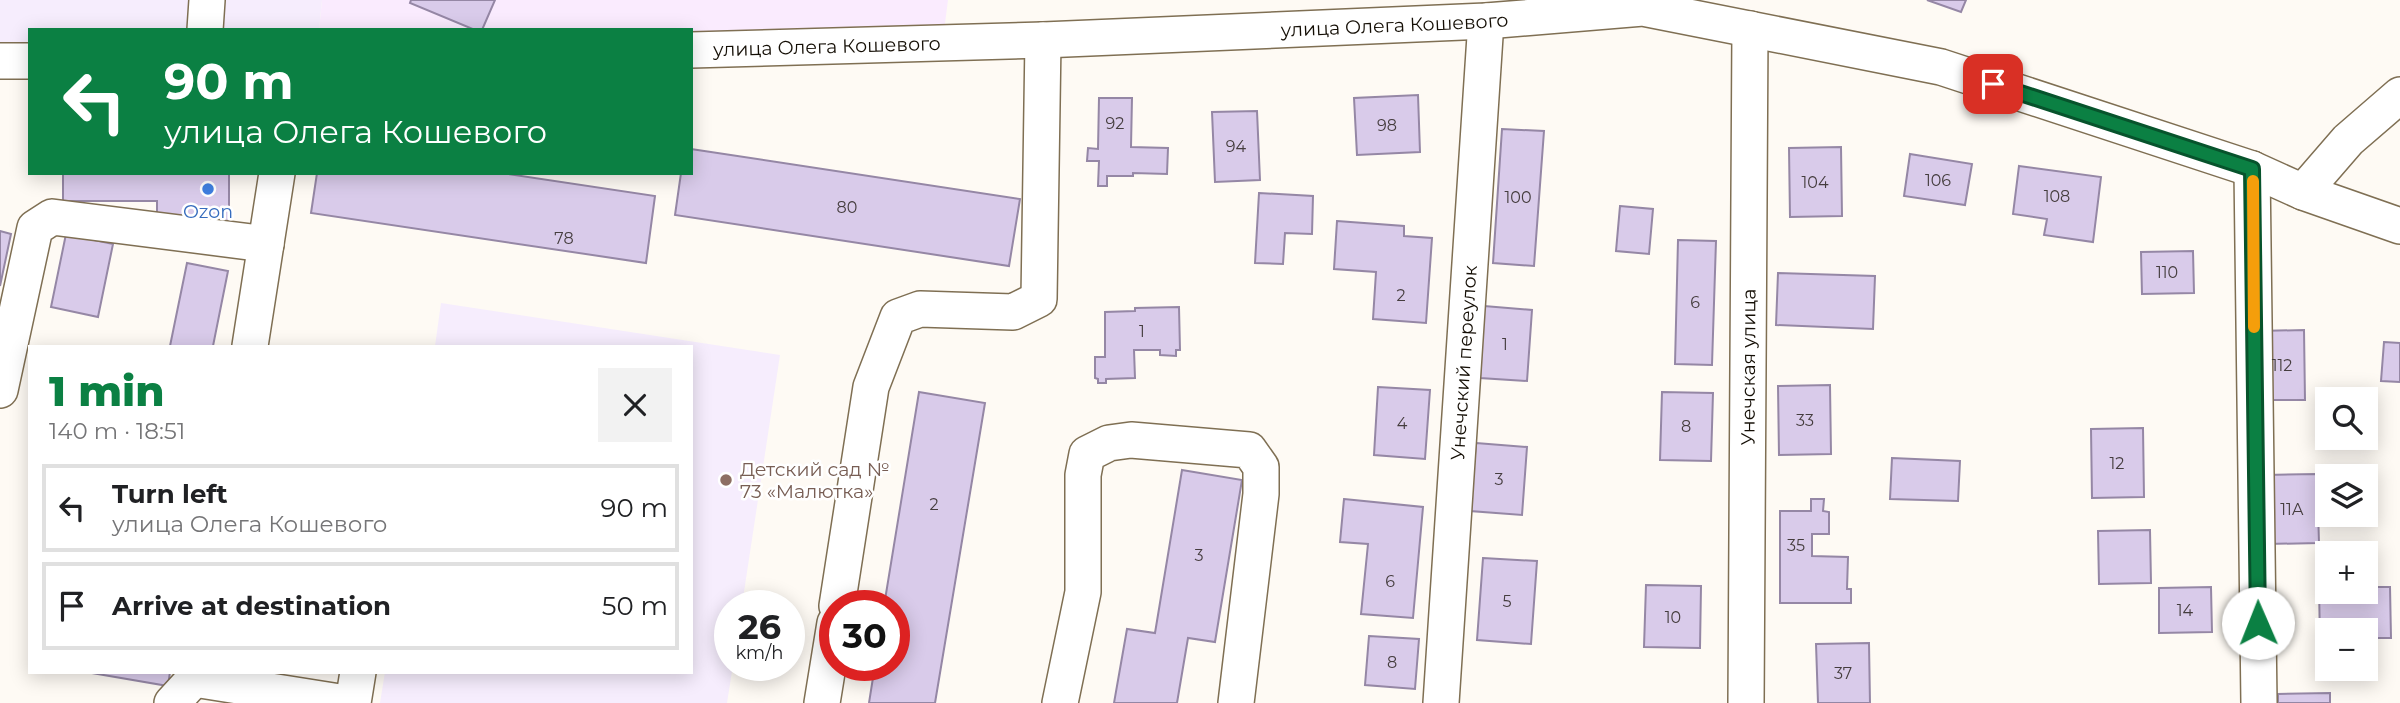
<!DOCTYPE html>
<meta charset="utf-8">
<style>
:root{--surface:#fff;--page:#f2f2f2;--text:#202124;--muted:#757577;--line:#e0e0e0;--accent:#0b8043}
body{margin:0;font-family:Montserrat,sans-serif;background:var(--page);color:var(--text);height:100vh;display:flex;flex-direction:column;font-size:26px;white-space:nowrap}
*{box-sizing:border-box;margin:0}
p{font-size:23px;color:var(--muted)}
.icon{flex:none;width:38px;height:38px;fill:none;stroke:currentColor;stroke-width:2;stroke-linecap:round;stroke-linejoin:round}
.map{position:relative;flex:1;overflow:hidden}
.side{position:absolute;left:28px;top:345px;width:665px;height:329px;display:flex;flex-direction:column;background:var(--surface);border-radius:0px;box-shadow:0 4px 18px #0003}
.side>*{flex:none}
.banner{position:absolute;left:28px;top:28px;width:665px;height:147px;border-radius:0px;box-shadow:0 4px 18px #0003;background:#0b8043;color:#fff;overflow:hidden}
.fabs{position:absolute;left:2315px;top:387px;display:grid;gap:14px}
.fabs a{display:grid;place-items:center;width:63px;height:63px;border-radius:0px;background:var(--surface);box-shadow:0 4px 18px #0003;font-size:35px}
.speed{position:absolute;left:714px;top:590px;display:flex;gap:14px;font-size:35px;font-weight:700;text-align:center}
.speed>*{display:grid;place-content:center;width:91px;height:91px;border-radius:50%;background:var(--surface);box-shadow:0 4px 18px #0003;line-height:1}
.speed small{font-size:18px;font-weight:400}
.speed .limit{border:10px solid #d22;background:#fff;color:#111}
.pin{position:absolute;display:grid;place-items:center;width:60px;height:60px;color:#fff;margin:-30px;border-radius:14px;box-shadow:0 4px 10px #0006}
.me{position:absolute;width:77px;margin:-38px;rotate:359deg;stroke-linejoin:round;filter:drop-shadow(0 0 5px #0008)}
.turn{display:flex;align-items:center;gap:24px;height:147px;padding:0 21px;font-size:32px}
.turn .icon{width:91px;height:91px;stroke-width:2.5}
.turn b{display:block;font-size:49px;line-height:60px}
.round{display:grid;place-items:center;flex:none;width:74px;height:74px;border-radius:0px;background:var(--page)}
.overview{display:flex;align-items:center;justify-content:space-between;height:119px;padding:0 21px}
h1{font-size:42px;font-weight:800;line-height:52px;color:var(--accent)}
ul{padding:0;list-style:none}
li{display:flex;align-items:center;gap:21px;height:88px;margin:0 14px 10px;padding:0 7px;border:4px solid var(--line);border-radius:0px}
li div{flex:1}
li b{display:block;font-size:26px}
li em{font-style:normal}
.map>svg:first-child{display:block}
.industrial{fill:#faebfe}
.education{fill:#f6edfd}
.building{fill:#d9cbea;stroke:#9587a5;stroke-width:2}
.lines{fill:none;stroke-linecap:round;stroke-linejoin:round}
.minor-casing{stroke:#7f6f53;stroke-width:38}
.minor{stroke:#fff;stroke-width:35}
.route-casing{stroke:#07532c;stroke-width:18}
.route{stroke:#0b8043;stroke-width:12}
.slow{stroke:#f59e0b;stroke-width:12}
.shop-dot{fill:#3f7fe0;stroke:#fff;stroke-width:2.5}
.education-dot{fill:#8d6e63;stroke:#fff;stroke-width:2.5}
.labels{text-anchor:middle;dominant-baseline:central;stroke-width:5;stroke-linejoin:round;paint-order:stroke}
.number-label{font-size:16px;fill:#453d3e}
.street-label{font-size:19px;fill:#140e05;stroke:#fff}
.shop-label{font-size:19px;fill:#366cbe;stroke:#fff}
.education-label{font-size:19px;fill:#785e54;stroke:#fff;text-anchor:start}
</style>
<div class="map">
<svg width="2400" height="703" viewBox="0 0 2400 703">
<rect width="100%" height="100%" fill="#fefaf4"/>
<path class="industrial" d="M322,0H948L943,39L691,41V30H319Z"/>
<g class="education">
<path d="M0,0H322L319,30H30V43H0Z"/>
<path d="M441,303L780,355L742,605L730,606V665H733L727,703H380L385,672H691V346H435Z"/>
</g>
<g class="building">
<path d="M411,0H495L482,30H475L410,3Z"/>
<path d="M1927,0H1966L1961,12Z"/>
<path d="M1418,95L1420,152L1357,155L1354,98Z"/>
<path d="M1099,98H1132L1131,147L1168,148L1167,174L1133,173V176H1107V186H1098L1099,161H1087L1088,148L1098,149Z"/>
<path d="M1257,111L1260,180L1215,182L1212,112Z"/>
<path d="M1502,129L1544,131L1534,266L1493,263Z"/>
<path d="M1841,147L1842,216L1790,217L1789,148Z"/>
<path d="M691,149L1020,199L1009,266L675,215L681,173H691Z"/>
<path d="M1910,154L1972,164L1965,205L1904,196Z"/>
<path d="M2019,166L2101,177L2093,242L2044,235L2047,219L2013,214Z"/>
<path d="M63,173H229V221H157V201H63Z"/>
<path d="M317,173H502L655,196L646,263L311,213Z"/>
<path d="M1259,193L1313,196L1312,234L1285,233L1283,264L1255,263Z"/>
<path d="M1620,206L1653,209L1649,254L1616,251Z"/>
<path d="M1337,221L1404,226V236L1432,238L1426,323L1373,319L1376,272L1334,269Z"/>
<path d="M0,231L11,234L0,286Z"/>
<path d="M66,234L113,244L98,317L51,307Z"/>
<path d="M1678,240L1716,241L1712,365L1675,364Z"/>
<path d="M2193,251L2194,293L2142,294L2141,252Z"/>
<path d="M187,263L228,271L213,346H170Z"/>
<path d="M1778,273L1875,276L1873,329L1776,325Z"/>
<path d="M1484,306L1532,310L1527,381L1480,378Z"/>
<path d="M1179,307L1180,350H1176V356L1160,355V350H1134L1135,378L1106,379V383H1098V379L1095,378V357H1105V312L1135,311V308Z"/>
<path d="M2304,330L2305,400H2260L2259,331Z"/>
<path d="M2384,342L2400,343V382L2381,381Z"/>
<path d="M1830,385L1831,454L1779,455L1778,386Z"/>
<path d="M1378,387L1430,390L1425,459L1374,455Z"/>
<path d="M919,392L985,403L935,703H869L875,665H894V606H884Z"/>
<path d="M1662,392L1713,393L1711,461L1660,460Z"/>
<path d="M2143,428L2144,497L2092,498L2091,429Z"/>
<path d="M1476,443L1527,447L1522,515L1470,511Z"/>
<path d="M1892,458L1960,461L1958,501L1890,499Z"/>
<path d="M1182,470L1242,480L1215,642L1188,638L1177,703H1114L1127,629L1155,633Z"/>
<path d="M2317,474L2319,543L2267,544L2266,475Z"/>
<path d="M1344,499L1423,507L1413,618L1361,614L1368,544L1340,542Z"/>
<path d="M1811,499H1824L1823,511L1829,512V534H1812V556L1848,557L1847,589H1851V603H1780V511H1811Z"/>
<path d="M2150,530L2151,583L2099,584L2098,531Z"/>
<path d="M1483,558L1537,561L1531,644L1477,640Z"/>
<path d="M1646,585L1701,586L1700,648L1644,647Z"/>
<path d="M2211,587L2212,632L2159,633V588Z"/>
<path d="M2366,587H2390L2391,638H2366V630H2328V639H2320L2319,588H2328V592H2366Z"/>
<path d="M1369,636L1419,639L1415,689L1365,685Z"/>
<path d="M1869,643L1870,703H1818L1816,644Z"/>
<path d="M86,672H170L168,686Z"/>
<path d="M2330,693V703H2278V694Z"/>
</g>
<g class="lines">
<g class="minor-casing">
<g id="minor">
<path d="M205,30L207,0"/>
<path id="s1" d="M691,50L1043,40L1486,21L1643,8L1941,67L2252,169L2303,192L2400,226"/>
<path d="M0,61H30"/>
<path d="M2252,169L2259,703"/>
<path d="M2303,192L2348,140L2400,95"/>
<path d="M250,346L277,173"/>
<path d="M0,390L35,228L52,217L266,244"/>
<path d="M837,606L871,387L898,317L920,309L1013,312L1039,299L1043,40"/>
<path d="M194,679L346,703"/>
<path d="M172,703L194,679L195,672"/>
<path d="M353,703L358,672"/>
<path d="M822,703L835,623"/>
<path d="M1060,703L1083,592V475L1087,454L1109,443L1131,440L1249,450L1261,467V494L1236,703"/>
<path id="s2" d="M1441,703L1486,21"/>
<path id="s3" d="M1746,703L1750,29"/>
</g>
</g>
<use href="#minor" class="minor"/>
</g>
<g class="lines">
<g class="route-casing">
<path id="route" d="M1993,84L2252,169L2258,623"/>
</g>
<use href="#route" class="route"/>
<path class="slow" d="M2253,181L2254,327"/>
</g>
<circle class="shop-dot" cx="208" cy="189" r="7"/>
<circle class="education-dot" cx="726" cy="480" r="7"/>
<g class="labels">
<g class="number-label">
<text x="1115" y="123">92</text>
<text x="1387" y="125">98</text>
<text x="1236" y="146">94</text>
<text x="1938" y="180">106</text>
<text x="1815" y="182">104</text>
<text x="2057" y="196">108</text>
<text x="1518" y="197">100</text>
<text x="847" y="207">80</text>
<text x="564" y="238">78</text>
<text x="2167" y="272">110</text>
<text x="1401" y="295">2</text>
<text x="1695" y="302">6</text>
<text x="1142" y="331">1</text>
<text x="1505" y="344">1</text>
<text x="2282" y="365">112</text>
<text x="1805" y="420">33</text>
<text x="1402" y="423">4</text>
<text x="1686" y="426">8</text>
<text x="2117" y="463">12</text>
<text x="1499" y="479">3</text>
<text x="934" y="504">2</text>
<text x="2292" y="509">11А</text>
<text x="1796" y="545">35</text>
<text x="1199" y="555">3</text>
<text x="1390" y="581">6</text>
<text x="1507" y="601">5</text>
<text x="2185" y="610">14</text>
<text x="1673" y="617">10</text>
<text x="1392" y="662">8</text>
<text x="1843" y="673">37</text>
</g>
<g class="street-label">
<text stroke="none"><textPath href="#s1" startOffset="704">улица Олега Кошевого</textPath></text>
<text stroke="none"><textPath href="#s1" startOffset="136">улица Олега Кошевого</textPath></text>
<text stroke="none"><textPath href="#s2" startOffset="341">Унечский переулок</textPath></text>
<text stroke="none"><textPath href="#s3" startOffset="336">Унечская улица</textPath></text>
</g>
<g class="shop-label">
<text x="208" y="211">Ozon</text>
</g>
<g class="education-label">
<text x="740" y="469">Детский сад №<tspan x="740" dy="22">73 «Малютка»</tspan></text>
</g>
</g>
</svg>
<div class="fabs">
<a><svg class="icon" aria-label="search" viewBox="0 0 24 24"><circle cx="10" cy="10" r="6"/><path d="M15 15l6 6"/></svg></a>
<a><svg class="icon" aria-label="layers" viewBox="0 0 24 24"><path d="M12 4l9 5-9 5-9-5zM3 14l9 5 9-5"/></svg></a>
<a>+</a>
<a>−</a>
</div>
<div class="speed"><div>26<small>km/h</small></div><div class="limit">30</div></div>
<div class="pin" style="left:1993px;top:84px;background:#d93025"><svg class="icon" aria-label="arrive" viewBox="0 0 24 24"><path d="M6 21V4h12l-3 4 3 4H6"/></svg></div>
<svg class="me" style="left:2258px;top:623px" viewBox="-20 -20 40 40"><circle r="19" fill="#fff"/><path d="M0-13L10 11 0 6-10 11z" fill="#0b8043"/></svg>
<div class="banner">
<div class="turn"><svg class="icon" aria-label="left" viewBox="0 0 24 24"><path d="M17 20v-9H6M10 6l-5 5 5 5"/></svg><div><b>90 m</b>улица Олега Кошевого</div></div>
</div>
<section class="side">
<div class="overview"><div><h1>1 min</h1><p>140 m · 18:51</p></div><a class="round"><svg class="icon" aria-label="close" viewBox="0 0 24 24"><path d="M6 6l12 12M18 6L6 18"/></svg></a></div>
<ul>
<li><svg class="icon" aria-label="left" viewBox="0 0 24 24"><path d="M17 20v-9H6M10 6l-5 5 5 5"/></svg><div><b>Turn left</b><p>улица Олега Кошевого</p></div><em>90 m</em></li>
<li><svg class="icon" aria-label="arrive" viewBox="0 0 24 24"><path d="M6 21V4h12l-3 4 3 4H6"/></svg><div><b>Arrive at destination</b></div><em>50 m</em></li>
</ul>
</section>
</div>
